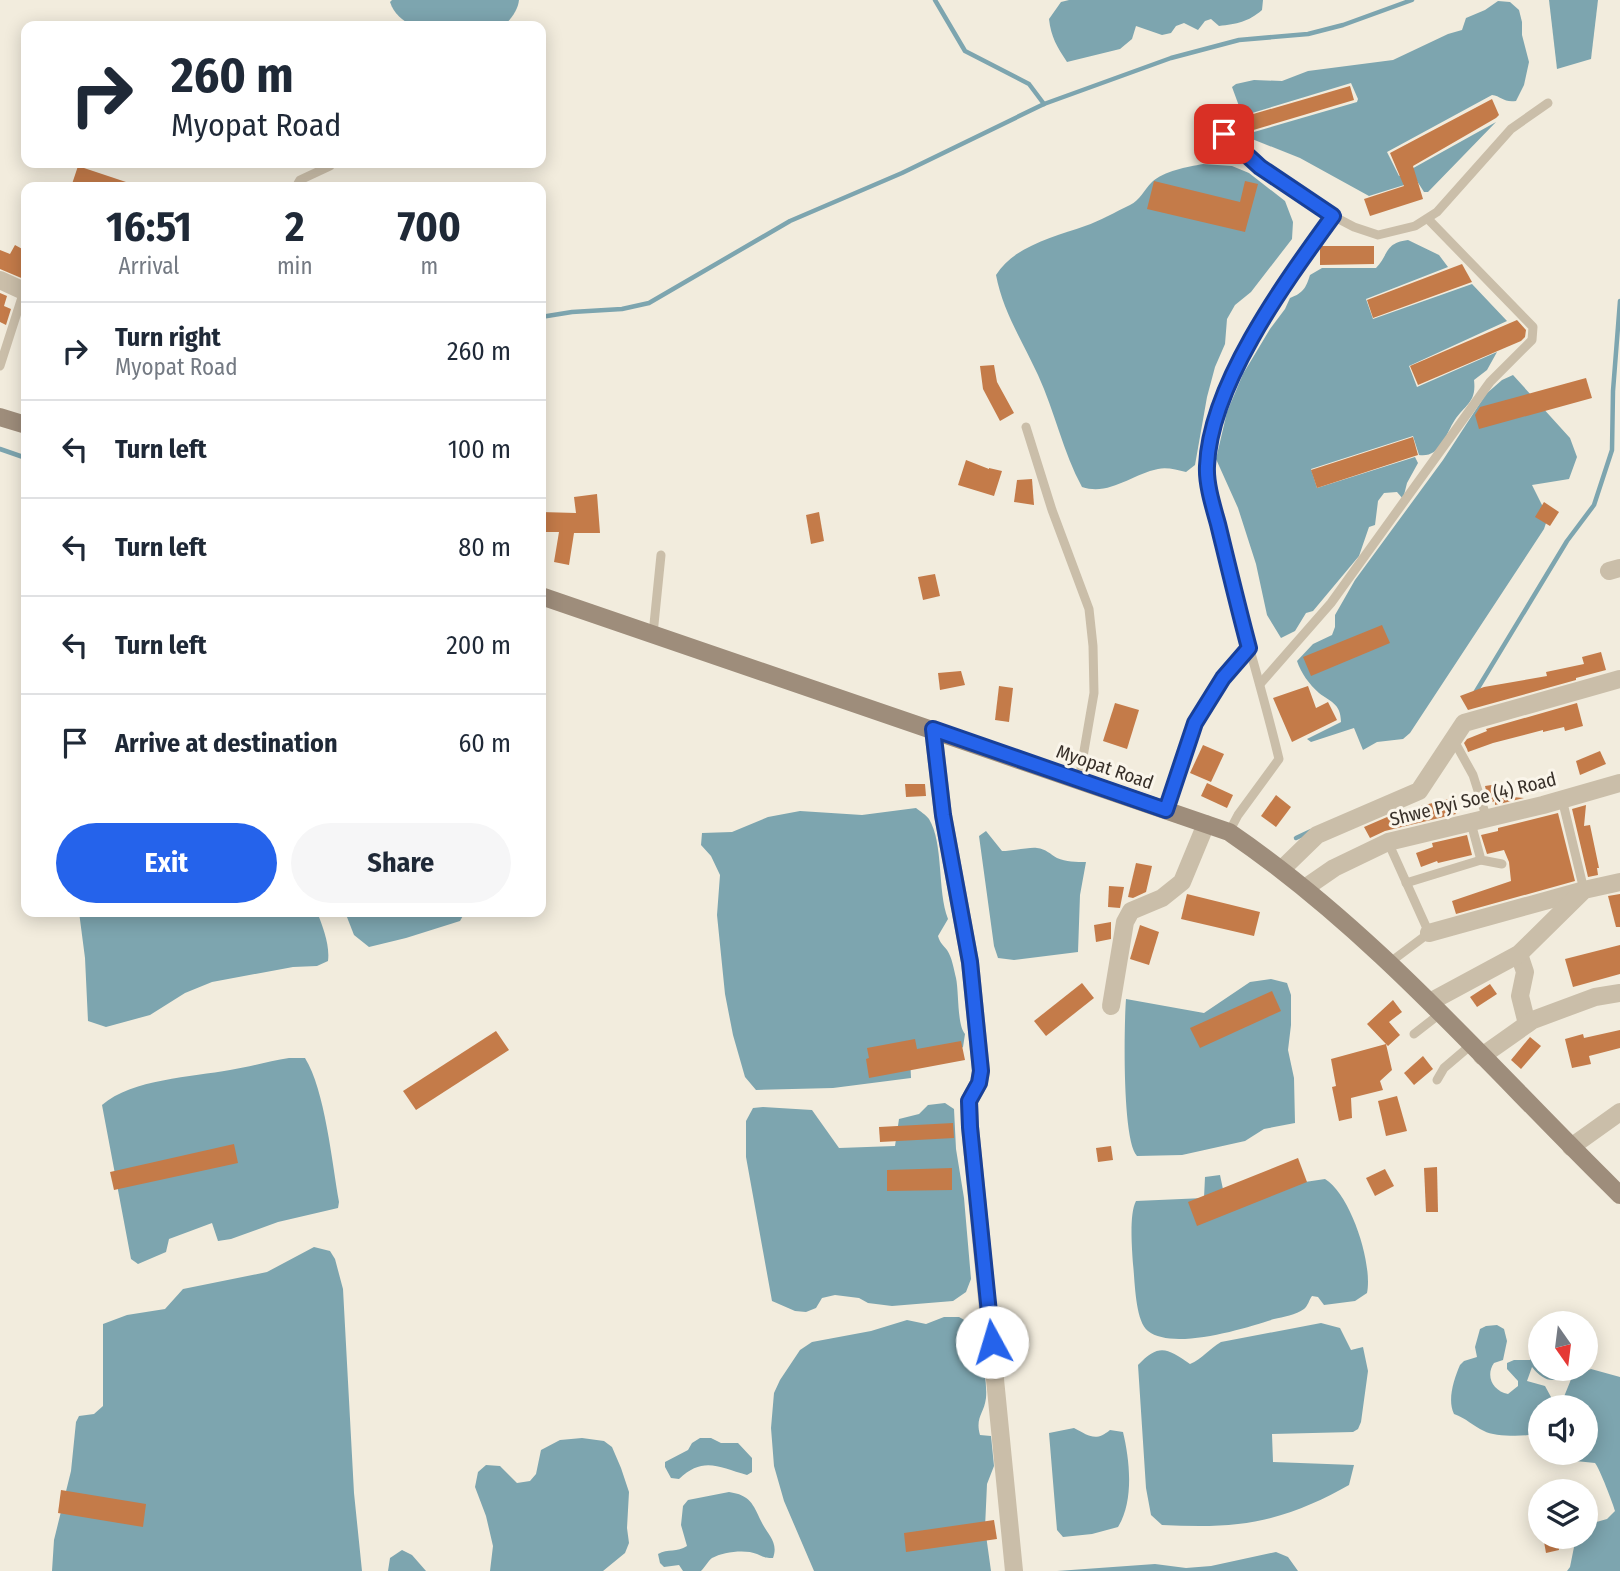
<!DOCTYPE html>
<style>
:root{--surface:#fff;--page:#f6f6f7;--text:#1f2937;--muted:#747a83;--line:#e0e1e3;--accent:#2563eb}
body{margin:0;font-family:"Fira Sans Condensed",sans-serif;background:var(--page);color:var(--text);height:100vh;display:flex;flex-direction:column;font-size:26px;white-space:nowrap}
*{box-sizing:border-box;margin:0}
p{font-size:23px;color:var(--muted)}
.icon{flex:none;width:38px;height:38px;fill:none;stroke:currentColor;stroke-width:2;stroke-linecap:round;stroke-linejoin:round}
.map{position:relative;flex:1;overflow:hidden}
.sheet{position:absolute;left:21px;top:182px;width:525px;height:735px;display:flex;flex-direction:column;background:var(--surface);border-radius:14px;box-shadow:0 4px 18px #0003}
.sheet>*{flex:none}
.hud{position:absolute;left:21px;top:21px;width:525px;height:147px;border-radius:14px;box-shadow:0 4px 18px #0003;background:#fff;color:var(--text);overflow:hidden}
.needle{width:46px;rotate:166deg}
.tools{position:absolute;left:1528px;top:1311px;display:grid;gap:14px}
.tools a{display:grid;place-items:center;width:70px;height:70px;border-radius:50%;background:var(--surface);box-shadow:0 4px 18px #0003;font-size:35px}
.pin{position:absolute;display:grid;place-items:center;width:60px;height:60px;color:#fff;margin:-30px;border-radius:14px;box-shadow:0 4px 10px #0006}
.me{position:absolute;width:77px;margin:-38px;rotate:354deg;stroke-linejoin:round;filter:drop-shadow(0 0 5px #0008)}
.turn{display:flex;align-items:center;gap:24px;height:147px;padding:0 35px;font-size:32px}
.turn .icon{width:91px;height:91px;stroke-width:2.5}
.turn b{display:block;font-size:49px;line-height:60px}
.eta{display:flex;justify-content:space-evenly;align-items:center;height:119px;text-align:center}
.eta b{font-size:42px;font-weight:700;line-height:49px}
.button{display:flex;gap:14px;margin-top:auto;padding:14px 35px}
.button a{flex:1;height:80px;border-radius:42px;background:var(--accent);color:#fff;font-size:28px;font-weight:700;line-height:80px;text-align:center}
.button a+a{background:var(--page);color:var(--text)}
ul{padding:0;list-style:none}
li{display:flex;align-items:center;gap:21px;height:98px;padding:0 35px;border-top:2px solid var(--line)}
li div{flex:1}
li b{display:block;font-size:26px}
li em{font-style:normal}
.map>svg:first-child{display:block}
.water{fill:#7da5af}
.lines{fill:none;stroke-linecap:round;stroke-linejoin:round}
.stream{stroke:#7da5af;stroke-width:4.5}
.building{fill:#c47b49}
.lane{stroke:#cabea9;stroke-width:9}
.street{stroke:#cabea9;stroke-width:18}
.secondary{stroke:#9e8d7b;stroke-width:18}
.route-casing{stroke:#184099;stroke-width:18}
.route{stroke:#2563eb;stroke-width:12}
.labels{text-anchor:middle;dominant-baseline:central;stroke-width:6;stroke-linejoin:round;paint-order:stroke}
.street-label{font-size:19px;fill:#383029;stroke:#faf5ea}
</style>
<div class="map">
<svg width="1620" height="1571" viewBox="0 0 1620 1571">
<rect width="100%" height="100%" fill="#f2ecdd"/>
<g class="water">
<path d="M392,0H519C518,10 511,19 504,26H413C402,20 394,14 390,2Z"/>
<path d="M1069,0H1263L1262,10C1248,22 1237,24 1219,26L1211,19L1205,21L1198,30L1184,23L1176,26L1171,33L1162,35L1136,26L1132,39L1120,49L1067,62C1057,47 1051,37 1049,19L1061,2Z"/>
<path d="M1549,0H1598L1591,59L1557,69Z"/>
<path d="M1498,1L1510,2L1519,10L1522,22V35L1529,62L1524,85L1516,101C1504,103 1501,96 1492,95L1387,152L1399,176L1496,122L1428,192H1424L1417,181L1369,196L1300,158L1247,137V134L1357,102L1358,99L1351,83L1249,114L1245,113L1239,106L1232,87L1236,84L1254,80L1282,81L1308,71L1393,60L1448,34L1462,30L1466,18L1485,10Z"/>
<path d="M1203,164L1232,166L1249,173L1285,201L1293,222L1292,239L1251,292L1235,305L1227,319L1225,344L1215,367L1207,397L1195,465L1186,472C1177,470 1167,467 1158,469C1132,474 1110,496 1082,487C1063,452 1055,412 1038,375C1023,342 1003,312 996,275C1014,246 1054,237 1085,226C1100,221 1115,212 1130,205C1140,200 1144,190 1152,182C1164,171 1187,167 1203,164Z"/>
<path d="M1408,240L1439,255L1448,267L1366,299L1373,319L1472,284L1507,321L1409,366L1417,387L1497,352L1487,370L1474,380C1477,404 1463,405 1453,423C1445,436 1440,458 1419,455L1413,436L1311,469L1317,488L1415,457L1418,463L1407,483L1403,499L1397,492L1384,493L1378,501L1375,525L1369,527L1359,556L1313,611L1306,613L1295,631L1281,638L1267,615L1256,564L1238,508L1216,459L1227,412L1243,374L1270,329L1285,309L1290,298C1303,293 1306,288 1310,275L1322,268H1376C1389,255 1384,243 1408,240Z"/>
<path d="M1513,375L1570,438L1577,457L1569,479L1532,485L1548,517L1544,529L1410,733L1403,739L1377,742L1363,750L1354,728L1311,742L1307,739L1341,722C1341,703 1329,701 1319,693C1309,684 1301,673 1297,661L1313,644L1332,635L1335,627V615L1355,580L1443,460L1486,394L1502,380Z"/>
<path d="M916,808C920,811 926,815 929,819C944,844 937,890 948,919L938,936C940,943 943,945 947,950C952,957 954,970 956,978C959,992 957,1025 965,1034L963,1047L955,1053L910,1056L911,1078L833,1088L756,1090L745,1077L733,1035L725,994L717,915L720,875L711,856L701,845L702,833L732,832L768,817L800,811L862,815Z"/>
<path d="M986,831L1002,851C1013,851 1029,847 1037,848C1046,849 1050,854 1057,858C1066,862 1076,862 1086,862L1080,895L1078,952L1014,960L998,958L994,946L979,836Z"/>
<path d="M79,912H243L246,916L254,915L256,912H317C323,927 330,945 328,961L317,966L293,967L212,982L185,993L150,1015L106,1027L88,1021L85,958Z"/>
<path d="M345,912H465L460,921L406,938L369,947L354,935Z"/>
<path d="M1271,979L1287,983L1291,995V1025L1288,1050L1294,1078L1295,1123L1264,1129L1245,1141L1182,1155L1137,1156C1122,1141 1124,1025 1126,999L1204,1013L1250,982Z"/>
<path d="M289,1058H305C325,1090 332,1163 339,1202L338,1208L278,1222L231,1239L218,1241L212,1223L169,1239L166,1252L138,1264L131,1259L102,1105C132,1079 192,1077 230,1070C250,1067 269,1061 289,1058Z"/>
<path d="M945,1103L954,1109L956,1149L964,1198L971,1279L966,1292L953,1301L892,1306L868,1303L859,1298L835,1295L822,1298L816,1308L806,1312L795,1311L772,1301L746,1157V1121L753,1108L763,1107L812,1110L839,1148L895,1146L899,1119L919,1114L928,1105Z"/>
<path d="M1220,1175L1224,1194L1325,1179C1351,1195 1373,1264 1367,1293L1355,1301L1324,1305L1318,1297L1312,1296C1309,1300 1308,1306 1304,1309C1296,1315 1283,1317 1274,1319C1246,1328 1173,1351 1148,1331C1135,1321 1135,1281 1133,1264C1132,1249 1129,1214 1136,1201L1204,1198L1205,1177Z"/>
<path d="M314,1247L330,1251L335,1259L343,1289L354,1493L362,1571H52L54,1540L71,1471L76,1422L79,1416L94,1414L103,1406V1324L127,1315L165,1309L183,1289L267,1272Z"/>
<path d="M944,1317H959L968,1322C977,1345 988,1373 986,1398C984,1414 975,1417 980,1435L991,1436L994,1466L987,1484L985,1528L991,1571H814L784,1501L774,1466L771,1428L774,1393L780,1380L800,1350L812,1342L871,1331L907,1320L926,1324Z"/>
<path d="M1321,1323L1340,1328L1351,1350L1363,1347L1368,1371L1361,1422L1358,1429L1353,1432L1272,1434L1273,1462L1354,1465L1349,1485C1316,1504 1277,1520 1238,1524C1213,1527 1187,1526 1162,1525L1151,1515L1146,1488L1138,1365C1159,1343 1167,1348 1190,1364C1202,1359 1209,1349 1221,1342Z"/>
<path d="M1497,1325L1504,1329L1507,1341L1503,1360L1494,1363C1485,1376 1493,1391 1508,1394L1518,1386V1381L1507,1369V1363L1514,1360H1530L1540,1342V1368L1570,1369C1557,1386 1544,1382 1532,1367L1527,1381L1545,1386L1551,1397L1552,1407H1540V1433C1528,1437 1495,1437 1484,1431C1473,1426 1466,1418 1454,1414C1447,1400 1454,1379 1460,1365L1464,1361L1477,1357L1475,1347L1480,1329L1486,1326Z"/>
<path d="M1591,1369L1620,1377V1571H1567L1570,1567L1576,1537L1586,1536V1525L1607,1519L1615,1511C1614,1506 1599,1467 1595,1463L1566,1460L1551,1453L1586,1452V1407H1561V1404L1572,1377Z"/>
<path d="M1074,1428C1089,1436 1096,1442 1110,1430L1123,1432C1130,1461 1134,1501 1118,1527L1092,1534L1063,1537L1057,1530L1049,1433Z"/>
<path d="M582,1438L604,1441L612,1447L621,1468L629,1492L627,1528L629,1543L625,1553L603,1571H490L493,1546L486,1516L475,1487L478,1472L486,1465L500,1466L517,1483L530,1481L536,1474L541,1450L560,1440Z"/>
<path d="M700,1438H711L721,1443H738L752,1458V1472L747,1475C719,1467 703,1456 679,1479L671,1478L665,1467V1462L688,1450L692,1443Z"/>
<path d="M729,1492C750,1495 753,1504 761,1521C767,1534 779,1542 773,1558C765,1558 764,1557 757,1554C745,1549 723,1552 712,1558C708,1561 705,1567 701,1571H683L679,1565L664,1567L660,1563L658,1554C668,1548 677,1553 687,1546L681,1525L683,1506L688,1500Z"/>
<path d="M402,1550L412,1555L426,1571H388L390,1558Z"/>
<path d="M1276,1552L1288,1557L1298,1571H1057L1155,1564L1186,1568L1211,1566Z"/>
</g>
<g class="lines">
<g class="stream">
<path d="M935,0L965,51L1029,84L1044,104"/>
<path d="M541,317L572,312L622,309L649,303L790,221L902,173L1044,104L1171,58L1239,40L1308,34L1343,25L1412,0"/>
<path d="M0,449L26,458"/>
<path d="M1475,693L1567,541L1594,505L1612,450L1613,391L1620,301"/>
<path d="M1296,838L1311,831"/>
</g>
</g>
<g class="building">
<path d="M1350,86L1354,100L1240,134L1236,119Z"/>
<path d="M1492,99L1499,115L1496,118L1413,166L1423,199L1370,216L1364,199L1404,186L1390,153Z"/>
<path d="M78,166L135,185V187H71Z"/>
<path d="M1154,181L1240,202L1245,181L1258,184L1245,232L1147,209Z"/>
<path d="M15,245L26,251V280L0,269V250L10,254Z"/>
<path d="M1374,246V264L1320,265V246Z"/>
<path d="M1462,264L1472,282L1373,318L1367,300Z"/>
<path d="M0,293L7,296L4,306L11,309L6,325L0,322Z"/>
<path d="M1517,320L1526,330L1525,337L1521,341L1418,385L1410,366Z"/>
<path d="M994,365L997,382L1014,413L1000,421L983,389L980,366Z"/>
<path d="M1586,378L1592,398L1479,429L1475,415L1480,407Z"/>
<path d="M1413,437L1418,455L1317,488L1311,470Z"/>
<path d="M966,460L989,469V468L1002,471L994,496L958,485Z"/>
<path d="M1032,479L1034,505L1014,502L1017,480Z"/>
<path d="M597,494L600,533H574L569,565L554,562L559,532H541V512L576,513L574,497Z"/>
<path d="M1544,502L1559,512L1550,526L1535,517Z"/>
<path d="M819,512L824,541L811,544L806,515Z"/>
<path d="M935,574L940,596L923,600L918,577Z"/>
<path d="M1382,625L1390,643L1311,676L1303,657Z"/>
<path d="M1601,652L1606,670L1576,678V680L1468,710L1460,696L1484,687L1547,676L1546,672L1584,664L1582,657Z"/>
<path d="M961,671L965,685L940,690L938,673Z"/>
<path d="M999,686L1013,688L1009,722L995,720Z"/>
<path d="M1308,686L1316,708L1328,702L1337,720L1292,742L1273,698Z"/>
<path d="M1115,703L1139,710L1127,749L1103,741Z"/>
<path d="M1577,703L1583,726L1565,731L1564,727L1543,732V730L1493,743L1468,752L1467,749L1464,743L1467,739L1487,731L1486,729Z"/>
<path d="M1203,745L1224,754L1211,782L1190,773Z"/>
<path d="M1600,751L1606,764L1580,775L1576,761Z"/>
<path d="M1207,783L1233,795L1227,808L1201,796Z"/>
<path d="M905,784H925L926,796L906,797Z"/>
<path d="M1498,784L1500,796L1524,798L1495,805V801L1489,803L1485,786Z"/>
<path d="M1276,795L1291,807L1276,827L1261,816Z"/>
<path d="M1452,798L1456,814L1385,831L1370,838L1364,827L1401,811Z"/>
<path d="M1586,805L1584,826L1590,825L1599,868H1597L1598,875L1588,877L1572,809Z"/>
<path d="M1558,813L1575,881L1456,914L1452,901L1511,881L1509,862L1504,850L1487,854L1481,835L1498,831V828Z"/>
<path d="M1467,835L1472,855L1438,863L1437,861L1421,867L1416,853L1433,847L1432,843Z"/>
<path d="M1136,863L1152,866L1146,892L1133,898L1128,897Z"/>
<path d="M1109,886L1124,887L1120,908L1108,907Z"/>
<path d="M1187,894L1260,912L1254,936L1181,919Z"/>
<path d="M1620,894V927H1616L1608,896Z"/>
<path d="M1111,922V939L1096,942L1094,925Z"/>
<path d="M1140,925L1159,932L1149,965L1130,959Z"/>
<path d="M1620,945V974L1573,987L1565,959Z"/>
<path d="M1082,983L1094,998L1046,1036L1034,1021Z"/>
<path d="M1490,984L1497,994L1477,1007L1470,997Z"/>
<path d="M1272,991L1281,1011L1200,1048L1190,1028Z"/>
<path d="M1393,1000L1402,1012L1389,1022L1400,1035L1388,1046L1386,1044L1392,1070L1380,1081L1383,1090L1351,1098L1352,1118L1339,1121L1332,1087L1336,1086L1331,1059L1386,1044L1367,1024Z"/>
<path d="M1620,1030V1048L1589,1056L1591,1064L1572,1068L1565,1039L1583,1034L1584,1038Z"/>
<path d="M496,1031L509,1050L416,1110L403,1091Z"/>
<path d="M1530,1037L1541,1046L1521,1069L1511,1060Z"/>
<path d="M915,1039L917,1049L961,1041L965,1060L869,1078L866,1059L869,1058L867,1048Z"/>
<path d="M1423,1056L1433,1069L1414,1085L1404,1073Z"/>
<path d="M1397,1096L1407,1131L1386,1136L1378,1101Z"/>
<path d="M953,1123L954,1138L880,1142L879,1127Z"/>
<path d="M234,1144L238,1163L114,1190L110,1172Z"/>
<path d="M1111,1146L1113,1160L1098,1162L1096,1148Z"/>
<path d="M1298,1158L1307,1182L1197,1226L1188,1202Z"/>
<path d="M1437,1167L1438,1212H1426L1424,1168Z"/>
<path d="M952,1168V1190L887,1191V1170Z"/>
<path d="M1385,1169L1394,1186L1375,1196L1366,1178Z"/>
<path d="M61,1490L146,1504L143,1527L58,1513Z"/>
<path d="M994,1520L997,1539L906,1552L904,1533Z"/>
<path d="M1543,1536H1557L1559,1550L1546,1553Z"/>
</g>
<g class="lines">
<g class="lane">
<path d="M1224,134L1260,167L1333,216L1354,227L1378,235L1415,226L1437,212L1511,129L1548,103"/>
<path d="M296,187L300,180L330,166"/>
<path d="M0,366L24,291"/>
<path d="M1026,427L1052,510L1089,609L1093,646L1094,693L1079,780"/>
<path d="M653,634L661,555"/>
<path d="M1260,684L1331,603L1490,382L1532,340L1533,327L1428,219"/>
<path d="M1453,739L1473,775L1487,819"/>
<path d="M1562,799L1584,890"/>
<path d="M1166,810L1195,723L1223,678L1249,648"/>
<path d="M1471,823L1481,860L1502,864"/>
<path d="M1229,832L1238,815L1279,759C1262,688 1240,619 1223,548C1217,522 1208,496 1206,470C1205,452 1211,434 1217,418C1242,343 1287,279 1333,216"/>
<path d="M1388,842L1429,933L1389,963"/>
<path d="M1406,883L1481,860"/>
<path d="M1414,1034L1441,1013"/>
<path d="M1437,1080L1444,1068L1471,1045"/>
</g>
<g class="street">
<path d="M0,280L26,292"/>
<path d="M1609,571L1620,568"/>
<path d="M933,729L943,815L970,962L981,1071L979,1083L969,1101L970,1127L1014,1571"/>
<path d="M1282,869L1317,835L1419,791L1464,723L1620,679"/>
<path d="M1305,888L1334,868L1388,842L1543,805L1620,783"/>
<path d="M1429,933L1581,891"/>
<path d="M1519,954L1525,972L1520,996L1527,1024"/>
<path d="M1430,1002L1519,954L1584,890L1620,882"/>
<path d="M1111,1006L1125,922L1131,911L1162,898L1182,882L1206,824"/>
<path d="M1482,1056L1533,1020L1595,997L1620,993"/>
<path d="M1571,1147L1620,1112"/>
</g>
<g class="secondary">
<path d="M0,417L26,425"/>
<path d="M541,596L1229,832C1377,933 1493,1071 1620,1195"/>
</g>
</g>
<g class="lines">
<g class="route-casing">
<path id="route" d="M992,1342L970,1127L969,1101L979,1083L981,1071L970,962L943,815L933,729L1166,810L1195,723L1223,678L1249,648C1238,607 1228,565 1218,524C1213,506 1206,484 1207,466C1210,384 1286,281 1333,216L1260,167L1224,134"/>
</g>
<use href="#route" class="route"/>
</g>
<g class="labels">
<g class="street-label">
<text transform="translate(1105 767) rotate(19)">Myopat Road</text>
<text transform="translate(1473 799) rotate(-14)">Shwe Pyi Soe (4) Road</text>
</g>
</g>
</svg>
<div class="tools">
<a><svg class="needle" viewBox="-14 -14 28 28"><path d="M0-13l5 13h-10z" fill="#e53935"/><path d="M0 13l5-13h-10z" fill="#747a83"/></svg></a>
<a><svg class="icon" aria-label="sound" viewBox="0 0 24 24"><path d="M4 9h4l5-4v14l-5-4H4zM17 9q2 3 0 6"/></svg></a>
<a><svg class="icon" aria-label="layers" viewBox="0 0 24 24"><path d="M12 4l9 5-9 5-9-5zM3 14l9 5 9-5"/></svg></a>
</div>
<div class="pin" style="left:1224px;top:134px;background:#d93025"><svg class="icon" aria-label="arrive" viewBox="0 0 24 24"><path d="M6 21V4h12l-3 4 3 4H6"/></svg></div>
<svg class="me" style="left:992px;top:1342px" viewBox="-20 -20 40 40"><circle r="19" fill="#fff"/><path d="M0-13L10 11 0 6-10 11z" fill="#2563eb"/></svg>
<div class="hud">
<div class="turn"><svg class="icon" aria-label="right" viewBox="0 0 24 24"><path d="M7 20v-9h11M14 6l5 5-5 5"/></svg><div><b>260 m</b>Myopat Road</div></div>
</div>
<section class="sheet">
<div class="eta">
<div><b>16:51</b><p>Arrival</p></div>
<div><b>2</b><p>min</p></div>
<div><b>700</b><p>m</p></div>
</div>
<ul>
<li><svg class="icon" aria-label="right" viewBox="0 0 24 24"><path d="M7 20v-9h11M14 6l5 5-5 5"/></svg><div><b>Turn right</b><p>Myopat Road</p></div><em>260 m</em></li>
<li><svg class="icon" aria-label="left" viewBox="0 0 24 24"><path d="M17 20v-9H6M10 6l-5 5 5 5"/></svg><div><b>Turn left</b></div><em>100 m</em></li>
<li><svg class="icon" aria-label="left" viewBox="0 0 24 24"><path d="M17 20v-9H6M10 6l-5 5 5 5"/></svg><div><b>Turn left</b></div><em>80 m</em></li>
<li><svg class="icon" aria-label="left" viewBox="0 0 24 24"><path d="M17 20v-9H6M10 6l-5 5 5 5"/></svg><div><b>Turn left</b></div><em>200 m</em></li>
<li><svg class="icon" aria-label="arrive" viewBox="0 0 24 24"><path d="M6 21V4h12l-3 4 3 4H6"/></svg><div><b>Arrive at destination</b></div><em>60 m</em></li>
</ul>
<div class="button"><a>Exit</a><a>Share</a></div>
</section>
</div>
